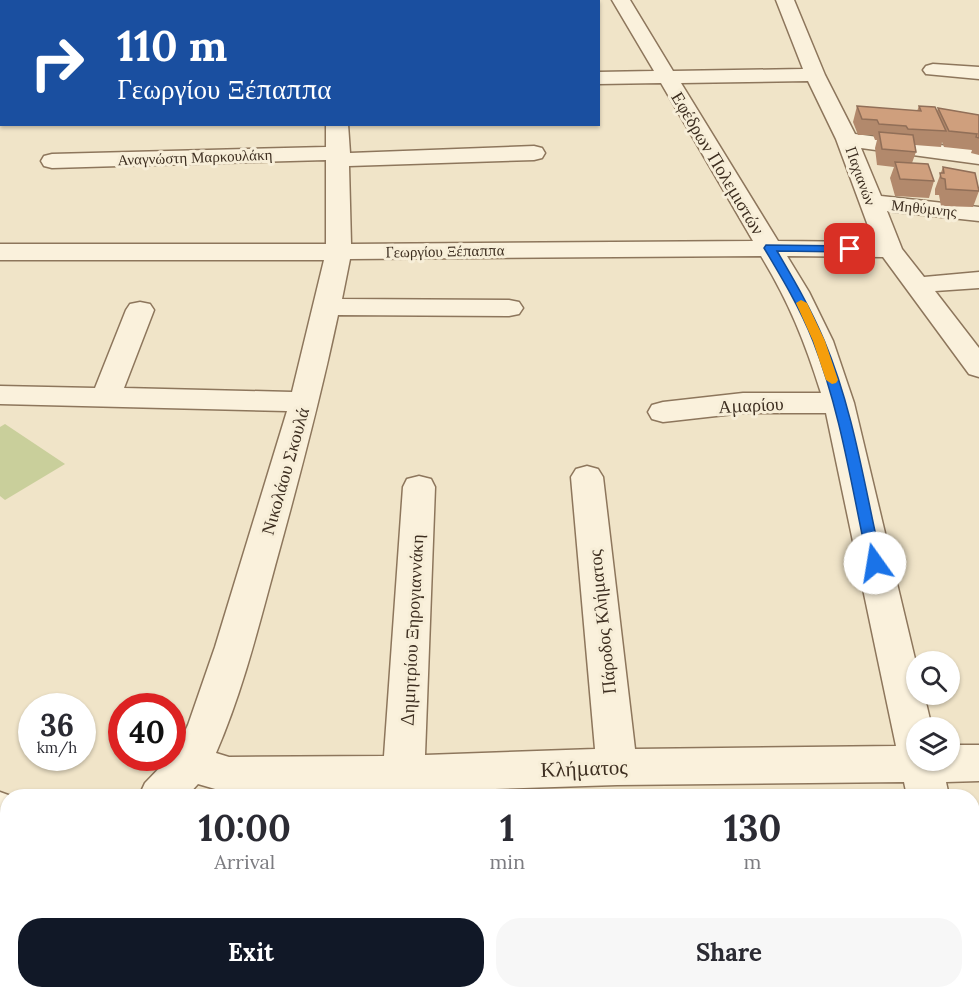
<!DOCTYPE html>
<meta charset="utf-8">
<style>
:root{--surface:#fff;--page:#f7f7f7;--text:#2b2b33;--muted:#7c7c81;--accent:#111827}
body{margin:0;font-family:Lora,serif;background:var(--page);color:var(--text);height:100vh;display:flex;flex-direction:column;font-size:22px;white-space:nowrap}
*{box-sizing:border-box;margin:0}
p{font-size:20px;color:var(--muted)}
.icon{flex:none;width:33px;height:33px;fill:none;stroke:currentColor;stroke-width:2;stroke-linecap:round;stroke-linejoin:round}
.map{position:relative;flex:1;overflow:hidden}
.details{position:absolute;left:0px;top:789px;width:980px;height:210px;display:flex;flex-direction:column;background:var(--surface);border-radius:24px 24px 0 0;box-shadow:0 2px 4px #0004}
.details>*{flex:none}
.top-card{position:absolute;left:0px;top:0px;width:600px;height:126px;box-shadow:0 2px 4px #0004;background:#1a4fa0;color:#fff;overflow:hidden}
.fabs{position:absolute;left:906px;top:651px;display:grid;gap:12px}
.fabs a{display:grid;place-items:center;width:54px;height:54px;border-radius:50%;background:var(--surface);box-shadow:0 2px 4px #0004;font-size:30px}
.speed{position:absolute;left:18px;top:693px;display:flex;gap:12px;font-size:30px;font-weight:700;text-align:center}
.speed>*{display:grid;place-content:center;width:78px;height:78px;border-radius:50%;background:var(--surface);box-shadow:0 2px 4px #0004;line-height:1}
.speed small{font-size:15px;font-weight:400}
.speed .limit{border:9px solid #d22;background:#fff;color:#111}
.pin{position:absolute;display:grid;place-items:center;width:51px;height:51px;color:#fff;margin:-26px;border-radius:12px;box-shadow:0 3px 9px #0006}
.me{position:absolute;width:66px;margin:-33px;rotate:347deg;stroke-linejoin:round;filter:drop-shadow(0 0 4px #0008)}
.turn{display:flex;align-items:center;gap:21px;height:126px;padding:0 18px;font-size:27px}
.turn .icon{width:78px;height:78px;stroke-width:2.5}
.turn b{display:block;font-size:42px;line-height:51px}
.eta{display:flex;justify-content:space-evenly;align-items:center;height:102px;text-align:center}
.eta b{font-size:36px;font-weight:700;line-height:42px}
.cta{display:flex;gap:12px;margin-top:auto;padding:12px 18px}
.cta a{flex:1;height:69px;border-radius:24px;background:var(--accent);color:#fff;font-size:24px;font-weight:700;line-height:69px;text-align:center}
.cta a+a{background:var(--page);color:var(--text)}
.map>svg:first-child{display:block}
.green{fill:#c9cf9b}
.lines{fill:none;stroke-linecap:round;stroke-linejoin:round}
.minor-casing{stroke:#8d765c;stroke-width:3}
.minor{fill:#faf1dc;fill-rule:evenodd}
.wall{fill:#b2896c}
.building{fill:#cf9f7d;stroke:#916f58;stroke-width:1.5}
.route{fill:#1a73e8;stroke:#114b97;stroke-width:1.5}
.slow{fill:#f59e0b}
.labels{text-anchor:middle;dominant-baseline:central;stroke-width:6;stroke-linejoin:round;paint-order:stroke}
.far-street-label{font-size:15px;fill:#3d2e20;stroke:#f7eed8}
.street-label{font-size:18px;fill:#3d2e20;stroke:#f7eed8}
.near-street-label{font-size:21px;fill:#3d2e20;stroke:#f7eed8}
</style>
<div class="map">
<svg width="979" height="999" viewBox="0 0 979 999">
<rect width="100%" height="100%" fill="#f0e4c8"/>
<path class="green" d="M5,424L65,464L5,500L0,496V427Z"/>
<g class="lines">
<g class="minor-casing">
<g id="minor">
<path d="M49,0H67L48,2Z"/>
<rect x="325" y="0" width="18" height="2"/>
<path d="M612,0H630L673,71L803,69L776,0H794L825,75L855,134L979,150V164L861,148L881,196L979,207V221L887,211L902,249L924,277L979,272V288L935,291L979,348V377L969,374L883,257L787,256L809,292L833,341L854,403L916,663V694H924L932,728H916V760H950V745H979V781L946,782L949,796H907L904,782L617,785L404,792L229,793L198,784L187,796H139L145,783L169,758H172L188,725L215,647L287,411L0,404V386L95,388L126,310L130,304L140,302L150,304L154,310L124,388L292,392L324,260H0V244H326V160L52,168L44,166L41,161L44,156L52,154L326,147V124H348L350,153L534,146L542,148L545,153L542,158L534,160L349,166L351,244L753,241L661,83L598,84V72L654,71ZM808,81L836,139L874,242L778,241L681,83ZM761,256C789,302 805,342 821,393H743L663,402L652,405L648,412L652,419L663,422L743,413H826L896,746L635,749L603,477L598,469L587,466L576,469L571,477L595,749L425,755L435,487L431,479L419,476L407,479L403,487L384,756L229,757L216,753C242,693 258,629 275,566C298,483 320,400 338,315L509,316L519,314L523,308L519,302L509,300L342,299L350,259Z"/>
<path d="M933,64L979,67V79L926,74L923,70L926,66Z"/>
<path d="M2,67V81H0V68Z"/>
<path d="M0,792L11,796H8V840L0,837Z"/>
<path d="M8,940V992H10L0,996V943Z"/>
<path d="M972,969L979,972V999H948L946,992H972Z"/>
<path d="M147,992H199L202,999H150Z"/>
</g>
</g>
<use href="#minor" class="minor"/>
</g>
<g class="wall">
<path d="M857,106L917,111L919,106L937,111L938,108L979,115V155L971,153L972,150L944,147L942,142L941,147L915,145L916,152L912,163L934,181L929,198L895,196L890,178L894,167L877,165L875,148L877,140H875L873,135H858L853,122Z"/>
<path d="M943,167L975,173L979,191L973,207L941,206L939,195H935V189Z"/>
</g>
<g class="building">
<path d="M857,106L921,111L919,106L935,107L946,131L908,129L906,126L879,124L877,120L862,119Z"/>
<path d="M938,108L979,115V138L976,137L977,134L949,131Z"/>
<path d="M879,132L913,135L916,152L882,149Z"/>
<path d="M895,162L928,164L934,181L900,179Z"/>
<path d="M943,167L975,173L979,191L946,189L945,179L941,178L940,173H944Z"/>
</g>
<path class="route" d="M766,245L850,246L855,249L850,252L777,251C794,280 811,309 824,340C854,411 865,490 882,563L880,567H870L868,563C852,490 841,412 813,341C800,308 782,278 764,248Z"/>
<path class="slow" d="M801,300L807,303L825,341L838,380L836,383L832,384L826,380L813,341L796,303Z"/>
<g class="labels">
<g class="far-street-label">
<text transform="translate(195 157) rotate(-2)">Αναγνώστη Μαρκουλάκη</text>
<text transform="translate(861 176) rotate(70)">Παχιανών</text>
<text transform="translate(924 208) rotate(6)">Μηθύμνης</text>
<text transform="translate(445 251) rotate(-1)">Γεωργίου Ξέπαππα</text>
</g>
<g class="street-label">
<text transform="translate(718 163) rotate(59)">Εφέδρων Πολεμιστών</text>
<text transform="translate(751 405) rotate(-3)">Αμαρίου</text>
<text transform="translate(285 471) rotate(-74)">Νικολάου Σκουλά</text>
<text transform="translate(602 622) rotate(-96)">Πάροδος Κλήματος</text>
<text transform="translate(412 630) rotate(-87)">Δημητρίου Ξηρογιαννάκη</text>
</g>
<g class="near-street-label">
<text transform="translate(584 768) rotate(-2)">Κλήματος</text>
</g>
</g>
</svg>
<div class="fabs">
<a><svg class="icon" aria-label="search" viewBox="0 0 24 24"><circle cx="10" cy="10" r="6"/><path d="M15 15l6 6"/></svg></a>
<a><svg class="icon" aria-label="layers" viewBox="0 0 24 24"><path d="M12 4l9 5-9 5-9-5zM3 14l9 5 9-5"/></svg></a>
</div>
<div class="speed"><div>36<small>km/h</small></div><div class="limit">40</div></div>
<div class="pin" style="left:850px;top:249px;background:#d93025"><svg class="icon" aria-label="arrive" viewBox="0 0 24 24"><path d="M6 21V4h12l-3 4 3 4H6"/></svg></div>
<svg class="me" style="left:875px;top:563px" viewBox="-20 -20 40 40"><circle r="19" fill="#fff"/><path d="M0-13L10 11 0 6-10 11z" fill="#1a73e8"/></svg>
<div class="top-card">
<div class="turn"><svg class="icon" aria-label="right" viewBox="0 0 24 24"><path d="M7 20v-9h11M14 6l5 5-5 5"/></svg><div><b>110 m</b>Γεωργίου Ξέπαππα</div></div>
</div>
<section class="details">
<div class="eta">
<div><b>10:00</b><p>Arrival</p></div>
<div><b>1</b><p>min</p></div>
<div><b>130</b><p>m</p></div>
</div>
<div class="cta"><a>Exit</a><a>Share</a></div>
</section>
</div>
